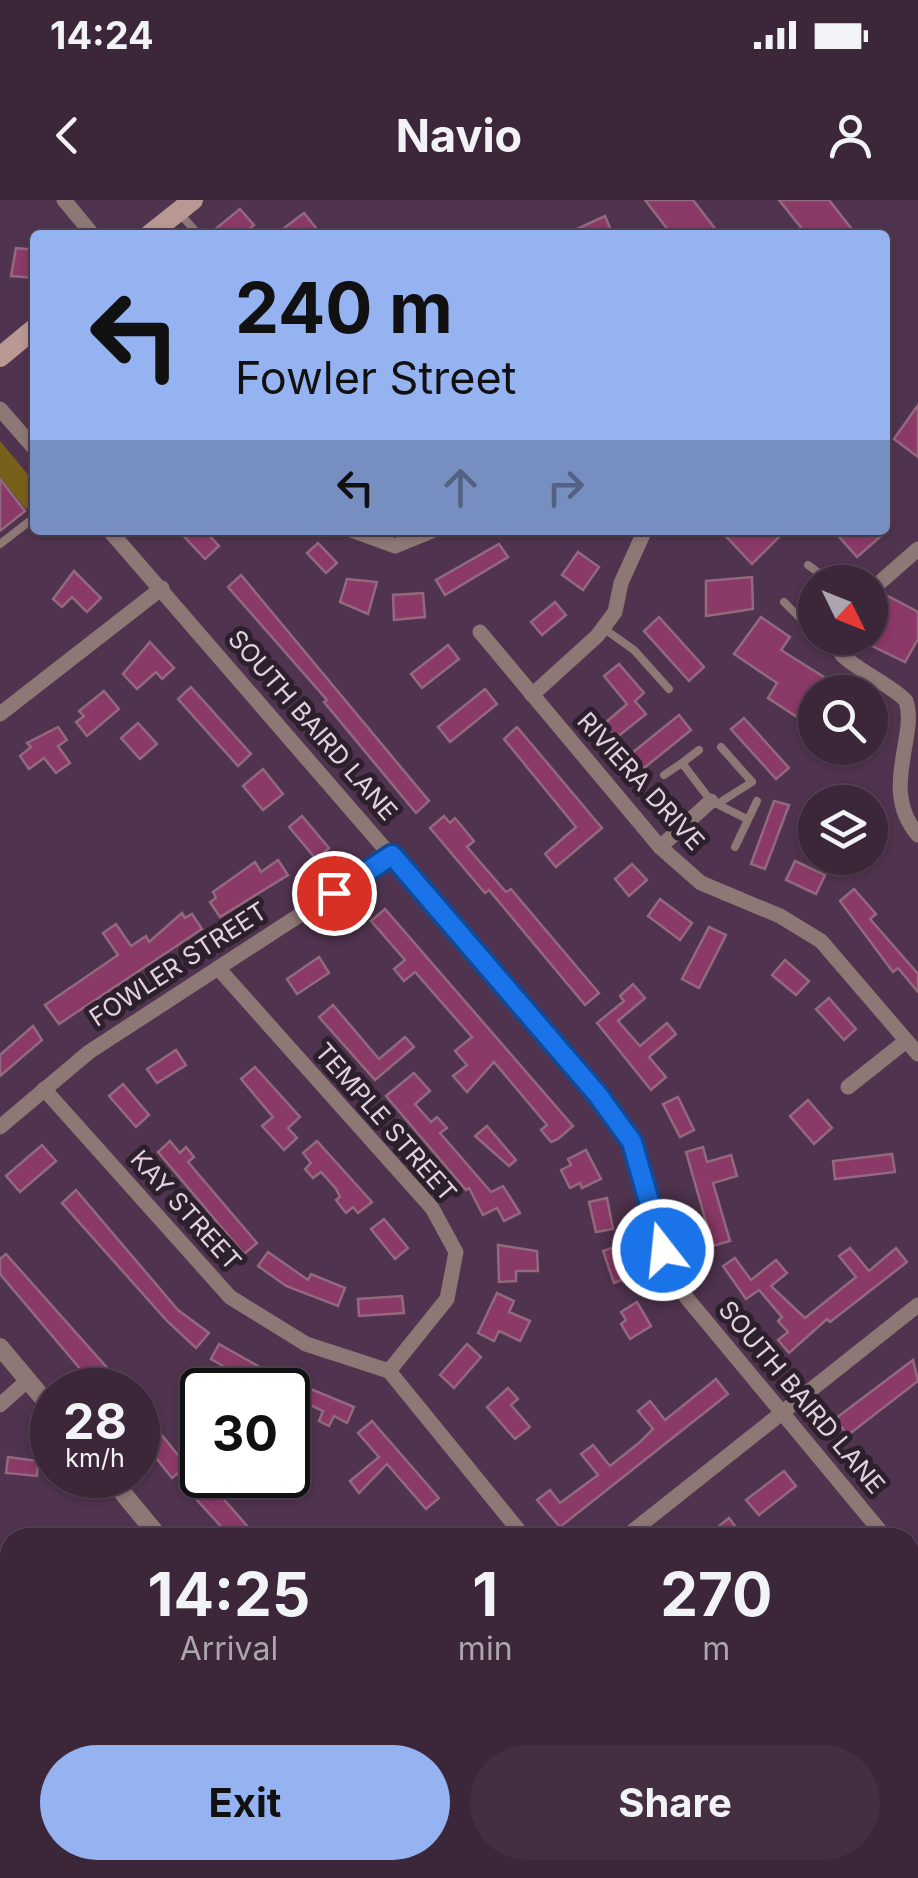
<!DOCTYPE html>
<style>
:root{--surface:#3c263a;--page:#432e42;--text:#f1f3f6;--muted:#aca5af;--line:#554354;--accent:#95b2f1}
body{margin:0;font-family:Inter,sans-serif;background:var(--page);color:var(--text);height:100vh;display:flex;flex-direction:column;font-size:38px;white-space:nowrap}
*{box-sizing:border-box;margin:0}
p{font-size:32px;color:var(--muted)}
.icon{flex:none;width:55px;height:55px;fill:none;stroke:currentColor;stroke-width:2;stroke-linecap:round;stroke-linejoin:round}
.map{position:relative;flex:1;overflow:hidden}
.panel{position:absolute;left:0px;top:1328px;width:920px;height:352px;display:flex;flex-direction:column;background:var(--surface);border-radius:30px 30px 0 0;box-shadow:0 2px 8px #0004,0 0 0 2px var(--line)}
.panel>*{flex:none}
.hud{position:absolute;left:30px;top:30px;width:860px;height:305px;border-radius:10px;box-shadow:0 2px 8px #0004,0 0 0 2px var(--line);background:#95b2f1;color:#111;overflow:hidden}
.needle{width:65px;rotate:133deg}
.buttons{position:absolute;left:798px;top:365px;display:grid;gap:20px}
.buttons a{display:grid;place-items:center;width:90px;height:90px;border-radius:50%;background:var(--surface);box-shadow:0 2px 8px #0004,0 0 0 2px var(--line);font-size:50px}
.speed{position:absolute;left:30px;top:1168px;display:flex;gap:20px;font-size:50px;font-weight:700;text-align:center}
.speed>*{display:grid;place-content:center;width:130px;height:130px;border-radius:50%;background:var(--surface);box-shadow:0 2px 8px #0004,0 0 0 2px var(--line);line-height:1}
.speed small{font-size:25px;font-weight:400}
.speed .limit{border:5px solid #111;border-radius:15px;background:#fff;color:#111}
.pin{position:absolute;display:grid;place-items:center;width:85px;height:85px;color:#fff;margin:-42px;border:5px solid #fff;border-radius:50%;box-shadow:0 2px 10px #0007}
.me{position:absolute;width:110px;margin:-55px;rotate:344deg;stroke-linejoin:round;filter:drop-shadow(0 0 8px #0008)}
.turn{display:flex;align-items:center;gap:35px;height:210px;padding:0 40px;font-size:45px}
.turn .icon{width:130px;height:130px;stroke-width:2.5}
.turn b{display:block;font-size:70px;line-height:85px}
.lanes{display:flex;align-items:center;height:95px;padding:0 40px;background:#0003;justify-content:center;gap:50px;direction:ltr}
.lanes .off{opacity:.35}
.eta{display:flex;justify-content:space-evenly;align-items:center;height:170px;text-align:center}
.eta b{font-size:60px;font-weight:700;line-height:70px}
.primary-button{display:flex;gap:20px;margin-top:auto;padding:20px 40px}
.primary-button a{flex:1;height:115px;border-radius:60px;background:var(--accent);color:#111;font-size:40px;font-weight:700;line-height:115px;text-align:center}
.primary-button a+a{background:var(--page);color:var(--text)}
.status{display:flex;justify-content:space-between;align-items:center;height:70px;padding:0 50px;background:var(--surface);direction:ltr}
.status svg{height:28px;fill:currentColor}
header{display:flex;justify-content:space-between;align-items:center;height:130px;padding:0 40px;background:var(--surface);font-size:45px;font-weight:700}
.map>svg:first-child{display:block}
.green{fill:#79601a}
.building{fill:#8b3967;stroke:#92697d;stroke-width:2.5}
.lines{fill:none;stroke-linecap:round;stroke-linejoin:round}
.service{stroke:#8d7875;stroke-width:8}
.minor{stroke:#8d7875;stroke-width:15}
.tertiary{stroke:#8d7875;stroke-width:18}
.secondary{stroke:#b99893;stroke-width:20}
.route-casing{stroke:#114b97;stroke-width:25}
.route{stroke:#1a73e8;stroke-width:18}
.labels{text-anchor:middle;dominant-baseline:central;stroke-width:10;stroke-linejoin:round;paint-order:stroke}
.street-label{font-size:25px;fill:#e3d1e2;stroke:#2d202d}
</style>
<div class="status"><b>14:24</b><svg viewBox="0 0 49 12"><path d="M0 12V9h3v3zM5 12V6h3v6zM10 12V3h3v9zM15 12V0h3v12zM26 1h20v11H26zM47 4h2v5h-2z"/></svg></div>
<header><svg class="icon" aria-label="back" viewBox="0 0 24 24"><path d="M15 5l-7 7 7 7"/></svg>Navio<svg class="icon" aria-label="person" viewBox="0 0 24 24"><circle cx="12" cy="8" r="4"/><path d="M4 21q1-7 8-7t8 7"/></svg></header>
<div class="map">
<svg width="918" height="1678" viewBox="0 0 918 1678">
<rect width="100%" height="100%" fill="#50334e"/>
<path class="green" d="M0,241L35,283V302L26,309L0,277Z"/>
<g class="building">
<path d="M645,0H693L720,35H672Z"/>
<path d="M779,0H829L851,28L842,35H807Z"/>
<path d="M240,9L254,25L242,35H208Z"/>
<path d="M304,13L316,28L306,35H275Z"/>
<path d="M605,16L613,35H564Z"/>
<path d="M16,48L35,50V78L11,76Z"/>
<path d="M918,205V257L894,239Z"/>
<path d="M0,279L25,311L0,331Z"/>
<path d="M178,330H204L219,346L205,359Z"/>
<path d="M720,330H786L752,364Z"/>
<path d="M833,330H888L857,357Z"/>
<path d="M318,343L337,363L326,373L307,353Z"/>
<path d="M499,344L508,357L445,395L436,380Z"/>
<path d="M578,352L599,367L583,390L562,375Z"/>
<path d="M74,371L101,398L87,412L72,397L62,407L53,399Z"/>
<path d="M241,375L429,601L416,613L324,502L327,500L228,387Z"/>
<path d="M752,377L753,409L706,416V381Z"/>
<path d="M347,379L377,382L368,414L340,402Z"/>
<path d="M423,393L425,417L394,420L393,395Z"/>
<path d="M888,396L918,412V439L905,462L870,445V429Z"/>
<path d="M555,402L566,415L542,435L531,422Z"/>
<path d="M659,417L704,467L689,481L644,431Z"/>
<path d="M761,417L790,437L781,450L824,477L797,517L768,498L777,483L734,454Z"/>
<path d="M150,442L174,468L162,479L156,472L137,489L123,474Z"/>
<path d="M448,445L459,459L422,488L411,474Z"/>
<path d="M619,464L644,493L635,501L646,514L616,538L604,524L627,504L604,476Z"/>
<path d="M191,487L251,554L238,566L178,499Z"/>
<path d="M485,489L497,504L450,542L438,527Z"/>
<path d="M104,491L119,509L87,536L76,522L84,516L79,511Z"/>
<path d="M679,515L691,530L644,568L632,553Z"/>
<path d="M744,518L789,568L776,579L731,529Z"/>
<path d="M138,523L157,544L140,559L121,538Z"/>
<path d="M58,527L67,540L58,546L70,563L56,573L44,558L29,569L20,556L31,547L27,543Z"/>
<path d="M517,527L602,628L556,667L545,654L576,627L504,539Z"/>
<path d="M263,569L283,594L263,610L243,586Z"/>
<path d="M774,601L789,605L765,669L751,664Z"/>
<path d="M302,616L329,648L316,659L289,627Z"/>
<path d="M444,616L450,623L455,618L474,641L467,647L506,692L511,689L599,793L585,805L489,690L485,693L430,628Z"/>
<path d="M278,660L288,675L220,717L210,702L216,698L213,692L255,662L261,672Z"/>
<path d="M795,661L825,675L816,694L786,680Z"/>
<path d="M632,664L647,680L629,696L615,679Z"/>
<path d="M854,689L876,714L870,719L918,774V792L898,768L893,772L840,701Z"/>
<path d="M660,699L692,723L680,740L648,716Z"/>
<path d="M385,709L573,926L558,939L551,942L541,930L547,925L494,862L467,892L453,876L467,865L455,851L472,837L415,772L404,781L394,769L405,760L371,721Z"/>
<path d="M182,713L185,718L192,714L202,729L59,824L45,805L118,755L103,733L116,724L131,746L146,736L149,742Z"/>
<path d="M709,727L726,735L699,788L682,779Z"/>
<path d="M319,757L329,773L297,794L287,779Z"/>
<path d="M785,760L809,781L796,795L772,775Z"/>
<path d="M633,784L645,798L618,821L640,846L667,823L676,834L649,857L666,877L651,890L597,823L624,801L620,796Z"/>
<path d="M829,798L856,829L844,840L816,809Z"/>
<path d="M333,805L379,859L405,837L414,847L375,880L319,817Z"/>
<path d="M33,826L42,840L0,876V855Z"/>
<path d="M176,850L186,865L157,883L147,869Z"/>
<path d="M255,867L300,917L288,928L297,938L284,950L262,926L273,917L241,879Z"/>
<path d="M414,873L430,891L415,904L431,922L437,917L447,928L440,933L491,992L503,986L520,1013L504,1021L497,1008L483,1015L469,988L466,990L386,896Z"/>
<path d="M123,884L149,915L136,927L109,896Z"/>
<path d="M678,897L694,930L680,937L663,904Z"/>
<path d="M808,900L832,928L814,944L790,916Z"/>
<path d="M487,926L516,960L509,966L475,936Z"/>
<path d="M170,941L180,953L186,947L194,957L188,962L257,1043L244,1054L158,952Z"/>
<path d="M317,941L372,1002L358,1013L353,1007L346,1013L336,1000L340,997L336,989L321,972L313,978L305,969L311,963L303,953Z"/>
<path d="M42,945L56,961L20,992L6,976Z"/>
<path d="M703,947L707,962L731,955L737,976L713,983L730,1041L713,1046L686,952Z"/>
<path d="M586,950L601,979L582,988L580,983L570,988L561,970L571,965L568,959Z"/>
<path d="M892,954L895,972L835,979L833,961Z"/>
<path d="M76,990L178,1110L209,1133L196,1148L167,1121L62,1003Z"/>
<path d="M607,998L613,1029L596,1032L589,1002Z"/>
<path d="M384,1019L408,1048L395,1059L371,1029Z"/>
<path d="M498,1045L537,1051L538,1071H516V1081L499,1082Z"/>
<path d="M620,1045L630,1077L614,1083L603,1051Z"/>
<path d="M850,1048L869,1071L896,1048L907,1062L830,1122L827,1119L789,1153L778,1140L788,1132L778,1121L782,1117L759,1090L746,1099L723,1066L735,1058L751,1080L776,1060L787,1073L771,1086L805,1118L856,1077L839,1056Z"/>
<path d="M268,1052L308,1080L311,1074L345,1088L338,1106L286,1086L258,1066Z"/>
<path d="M6,1054L110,1171L124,1190H98L87,1177L0,1074V1059Z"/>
<path d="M497,1093L514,1101L509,1112L530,1121L520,1141L499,1131L494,1141L478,1133Z"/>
<path d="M402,1096L404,1113L359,1116L358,1099Z"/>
<path d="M637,1102L651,1126L630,1139L621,1124L626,1120L621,1112Z"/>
<path d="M219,1144L265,1170L354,1207L347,1223L334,1216L329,1226L319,1221L323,1211L298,1199L296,1204L288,1200V1190L263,1189L211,1159Z"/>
<path d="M467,1144L481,1157L454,1188L440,1175Z"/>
<path d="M913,1160L918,1181L848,1235L835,1219Z"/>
<path d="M716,1179L728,1194L560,1327L537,1300L550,1290L560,1303L598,1275L581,1254L593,1245L610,1266L640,1242L653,1229L638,1211L650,1201L665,1220Z"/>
<path d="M508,1188L518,1199L511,1205L530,1227L515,1239L487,1207Z"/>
<path d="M138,1206L187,1266L172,1278L138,1235Z"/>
<path d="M372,1221L439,1298L426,1309L387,1264L359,1293L350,1281L379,1257L358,1233Z"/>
<path d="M8,1257L38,1261L37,1276L6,1273Z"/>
<path d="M784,1271L796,1286L759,1315L746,1300Z"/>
<path d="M205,1278L242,1320L257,1338H231L216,1321L197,1300L201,1296L194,1288Z"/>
<path d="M729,1318L744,1338H704Z"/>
</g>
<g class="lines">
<g class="service">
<path d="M181,15L199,35"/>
<path d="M0,344L35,317"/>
<path d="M808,365L831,382"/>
<path d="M784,402L815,433"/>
<path d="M603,428L634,450L669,489"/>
<path d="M819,438L827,445L842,447"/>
<path d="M699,550L682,563L711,601L747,619"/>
<path d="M664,575L682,563"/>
<path d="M719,603L752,582L721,547"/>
<path d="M735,647L757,601"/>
<path d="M910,1601L918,1594"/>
</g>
<g class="minor">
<path d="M64,0L93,35"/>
<path d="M0,209L35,249"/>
<path d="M109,330L598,895L632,942L663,1050L686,1097L886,1338"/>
<path d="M351,330L395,346L434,330"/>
<path d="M870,391L918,349"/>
<path d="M480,432L660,647L701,683L780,716L821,741L918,854"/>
<path d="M842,438V455C857,470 897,489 906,501C918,536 879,590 918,635"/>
<path d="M532,495L597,436L615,412L621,383L645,330"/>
<path d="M0,514L162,388"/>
<path d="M660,647L711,601"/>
<path d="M218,768L432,1008L456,1052L447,1099L389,1171"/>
<path d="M848,887L906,841"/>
<path d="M44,889L230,1097L306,1144L389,1171L525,1338"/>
<path d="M0,927L89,852L392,655"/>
<path d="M0,1205L28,1180"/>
<path d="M624,1338L918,1105"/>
<path d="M910,1366L918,1376"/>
<path d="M910,1422L918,1416"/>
<path d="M0,1511L10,1502"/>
<path d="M196,1678L206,1670"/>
<path d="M584,1678L595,1670"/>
</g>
<g class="tertiary">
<path d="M0,1147L52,1209"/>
<path d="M108,1275L160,1338"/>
<path d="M445,1670L452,1678"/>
</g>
<g class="secondary">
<path d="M149,35L193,0"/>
<path d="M0,157L35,128"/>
</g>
</g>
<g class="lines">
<g class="route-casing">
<path id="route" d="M334,693L392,655L598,895L632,942L663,1050"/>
</g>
<use href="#route" class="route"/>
</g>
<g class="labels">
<g class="street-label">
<text transform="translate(313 525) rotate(49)">SOUTH BAIRD LANE</text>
<text transform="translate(641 581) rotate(48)">RIVIERA DRIVE</text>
<text transform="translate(178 764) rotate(-33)">FOWLER STREET</text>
<text transform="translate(386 922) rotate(49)">TEMPLE STREET</text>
<text transform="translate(186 1010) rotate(48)">KAY STREET</text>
<text transform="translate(802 1197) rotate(50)">SOUTH BAIRD LANE</text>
</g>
</g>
</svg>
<div class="buttons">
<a><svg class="needle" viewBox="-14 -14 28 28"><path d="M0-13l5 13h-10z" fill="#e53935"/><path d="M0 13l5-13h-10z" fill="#aca5af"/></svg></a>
<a><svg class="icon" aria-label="search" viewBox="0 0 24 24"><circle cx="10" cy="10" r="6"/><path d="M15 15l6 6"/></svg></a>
<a><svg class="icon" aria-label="layers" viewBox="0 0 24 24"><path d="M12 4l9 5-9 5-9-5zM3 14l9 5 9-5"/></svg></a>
</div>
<div class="speed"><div>28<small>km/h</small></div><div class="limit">30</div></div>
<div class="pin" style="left:334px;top:693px;background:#d93025"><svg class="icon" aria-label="arrive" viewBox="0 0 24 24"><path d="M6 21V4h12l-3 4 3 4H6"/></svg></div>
<svg class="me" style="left:663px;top:1050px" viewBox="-20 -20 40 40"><circle r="17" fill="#1a73e8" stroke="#fff" stroke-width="3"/><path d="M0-11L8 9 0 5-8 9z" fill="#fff"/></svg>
<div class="hud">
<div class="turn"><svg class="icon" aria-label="left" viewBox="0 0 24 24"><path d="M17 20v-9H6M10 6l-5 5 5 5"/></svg><div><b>240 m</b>Fowler Street</div></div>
<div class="lanes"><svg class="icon" aria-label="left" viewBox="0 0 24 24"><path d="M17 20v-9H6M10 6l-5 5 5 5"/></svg><svg class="icon off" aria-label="ahead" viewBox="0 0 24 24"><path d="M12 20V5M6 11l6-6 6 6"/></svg><svg class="icon off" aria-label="right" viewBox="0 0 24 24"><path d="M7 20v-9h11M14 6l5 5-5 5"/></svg></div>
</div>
<section class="panel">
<div class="eta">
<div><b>14:25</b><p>Arrival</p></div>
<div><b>1</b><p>min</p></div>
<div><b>270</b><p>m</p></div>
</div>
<div class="primary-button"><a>Exit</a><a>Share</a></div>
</section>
</div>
